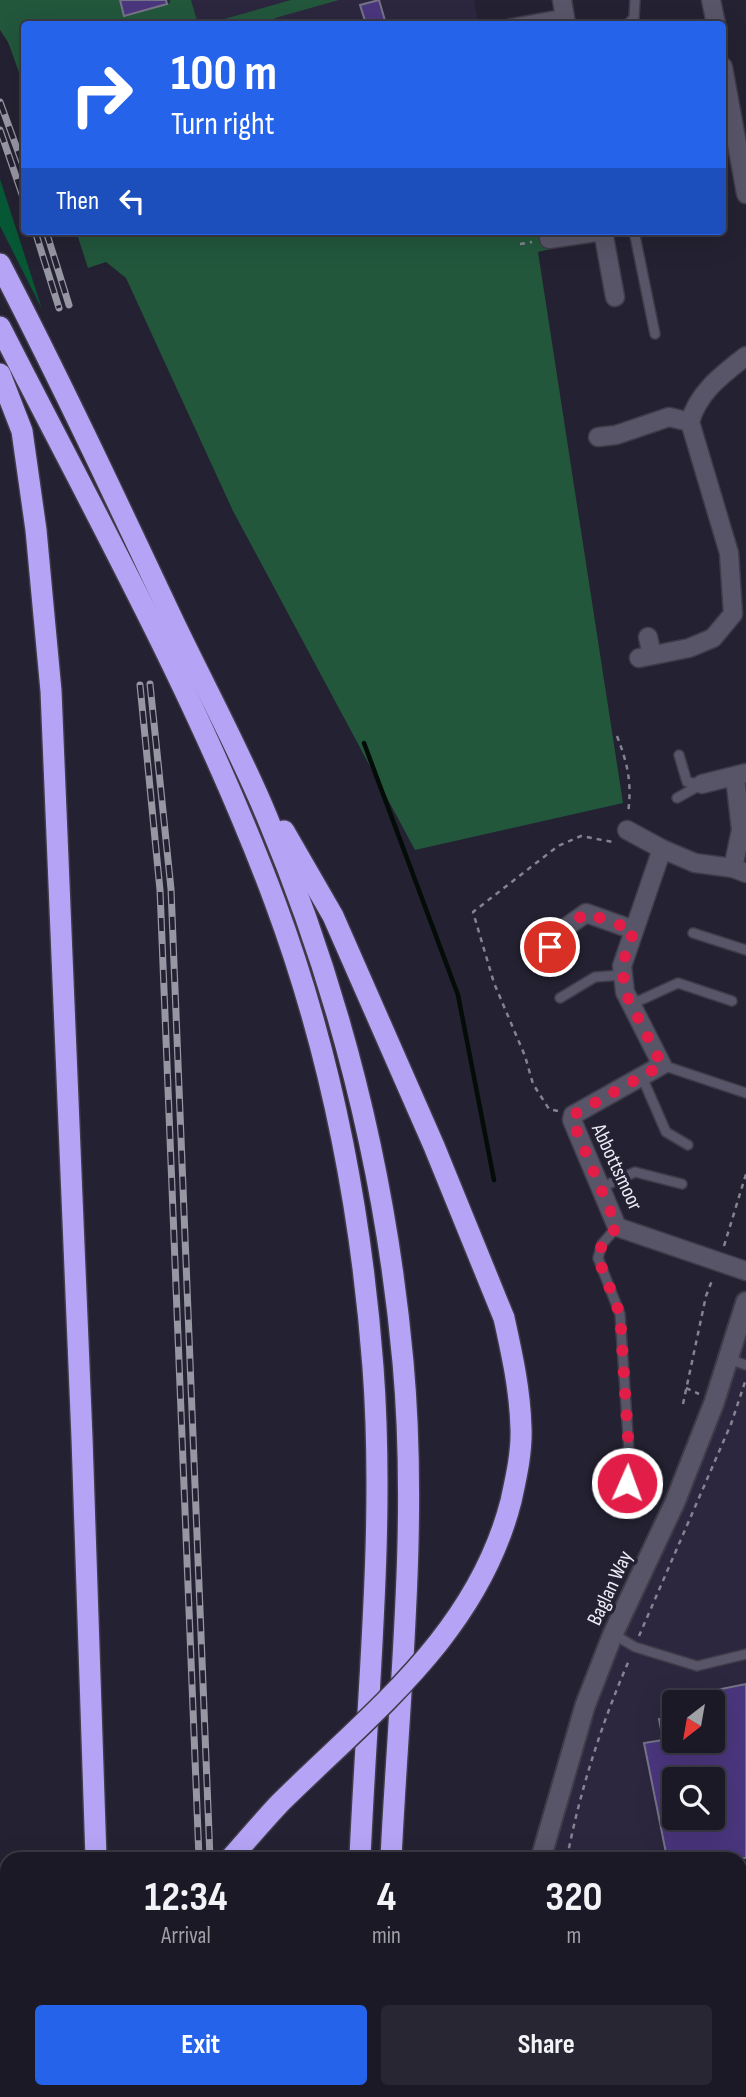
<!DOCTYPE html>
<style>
:root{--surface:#1b1926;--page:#282632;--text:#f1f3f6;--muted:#a0a0a7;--line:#393843;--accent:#2563eb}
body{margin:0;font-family:"Sofia Sans Condensed",sans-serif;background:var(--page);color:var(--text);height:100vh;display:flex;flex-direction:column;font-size:26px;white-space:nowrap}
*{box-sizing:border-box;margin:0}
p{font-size:23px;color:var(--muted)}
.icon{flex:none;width:38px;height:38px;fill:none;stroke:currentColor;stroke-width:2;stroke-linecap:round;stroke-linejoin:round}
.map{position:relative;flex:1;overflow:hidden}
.details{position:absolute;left:0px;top:1852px;width:747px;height:247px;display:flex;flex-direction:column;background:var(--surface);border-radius:21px 21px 0 0;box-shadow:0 7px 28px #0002,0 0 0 2px var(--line)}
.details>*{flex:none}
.hud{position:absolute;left:21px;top:21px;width:705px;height:214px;border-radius:7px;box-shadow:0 7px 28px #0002,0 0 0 2px var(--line);background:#2563eb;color:#fff;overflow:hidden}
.needle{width:46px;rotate:211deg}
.fabs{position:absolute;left:662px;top:1690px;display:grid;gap:14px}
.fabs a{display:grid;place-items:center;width:63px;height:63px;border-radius:7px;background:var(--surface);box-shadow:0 7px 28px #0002,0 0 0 2px var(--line);font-size:35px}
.pin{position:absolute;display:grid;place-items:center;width:60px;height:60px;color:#fff;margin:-30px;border:4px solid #fff;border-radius:50%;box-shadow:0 2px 7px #0007}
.me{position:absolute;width:77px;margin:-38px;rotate:2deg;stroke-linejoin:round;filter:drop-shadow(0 0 5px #0008)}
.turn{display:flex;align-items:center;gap:24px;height:147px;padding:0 35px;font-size:32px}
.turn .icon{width:91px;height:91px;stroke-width:2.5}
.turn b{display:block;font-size:49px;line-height:60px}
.then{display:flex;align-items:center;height:66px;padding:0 35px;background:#0003;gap:14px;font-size:26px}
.eta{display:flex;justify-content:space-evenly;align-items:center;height:119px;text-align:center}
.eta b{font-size:42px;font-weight:700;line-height:49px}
.cta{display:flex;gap:14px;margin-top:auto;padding:14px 35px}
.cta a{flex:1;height:80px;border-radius:7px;background:var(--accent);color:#fff;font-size:28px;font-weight:700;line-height:80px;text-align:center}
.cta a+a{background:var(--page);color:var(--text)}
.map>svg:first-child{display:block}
.built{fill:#2c273e;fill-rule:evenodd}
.green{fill:#22573c}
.forest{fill:#075936}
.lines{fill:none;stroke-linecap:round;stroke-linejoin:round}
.stream{stroke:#030c06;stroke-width:4.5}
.building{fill:#4a367d;stroke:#767387;stroke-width:2;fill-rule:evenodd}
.service-casing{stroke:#3f3b49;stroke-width:12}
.minor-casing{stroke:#3f3b49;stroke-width:21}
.tertiary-casing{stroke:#3f3b49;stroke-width:23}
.motorway-casing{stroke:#3f3b49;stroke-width:24}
.path{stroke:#858391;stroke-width:2.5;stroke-dasharray:5 5;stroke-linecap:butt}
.service{stroke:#585568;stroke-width:9}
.minor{stroke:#585568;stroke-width:18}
.tertiary{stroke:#585568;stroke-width:19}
.motorway{stroke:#b5a4f5;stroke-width:21}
.rail-casing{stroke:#9796a3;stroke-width:7}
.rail{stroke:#242132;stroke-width:4.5;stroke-dasharray:13;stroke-linecap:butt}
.motorway-bridge-casing{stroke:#3f3b49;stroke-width:24;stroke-linecap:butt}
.motorway-bridge{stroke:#b5a4f5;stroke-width:21}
.route{stroke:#e11d48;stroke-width:12;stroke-dasharray:0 21.6}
.labels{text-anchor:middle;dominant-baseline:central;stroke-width:7;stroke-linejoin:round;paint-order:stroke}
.street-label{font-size:21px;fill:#ebeaf5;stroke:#242132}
</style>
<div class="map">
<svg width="746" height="2097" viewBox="0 0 746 2097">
<rect width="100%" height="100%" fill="#242132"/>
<g class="built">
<path d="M0,0H474L478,24H24V86L8,42L0,30Z"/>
<path d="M746,1304V2097H508V2091H740V1858H541L585,1706ZM674,1703H712V1741H674ZM674,1780H712V1818H674Z"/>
</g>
<g class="green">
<path d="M0,0H120L125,16L170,3V0H191L198,24H24V86L8,42L0,30Z"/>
<path d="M291,0H339L275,18L276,24H207Z"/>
<path d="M76,231H547L551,249L538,252L623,803L415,850L233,511L126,278L106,262L88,268Z"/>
</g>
<path class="forest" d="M0,179L42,309L0,226Z"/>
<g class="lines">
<path class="stream" d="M364,743L458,995L494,1180"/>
</g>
<g class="building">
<path d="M120,0H166L167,4L124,16Z"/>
<path d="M379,0L386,24H366L360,5Z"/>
<path d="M746,1684V1858H667L644,1743L663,1740L659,1719L674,1717V1741H712L711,1691ZM674,1780H712V1818H674Z"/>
</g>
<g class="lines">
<g class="service-casing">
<g id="service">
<path d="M510,24L565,14"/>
<path d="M628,24L634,18L635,0"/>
<path d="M634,231L655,334"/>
<path d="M677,798L702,784L687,782L679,755"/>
<path d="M693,933L746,950"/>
<path d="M560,998L595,977L623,975"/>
<path d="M632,1004L678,983L732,1001"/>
<path d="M662,1065L746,1093"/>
<path d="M642,1077L666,1132L688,1145"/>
<path d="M600,1188L635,1172L682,1184"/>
<path d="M617,1227L602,1244L598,1258L620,1314L630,1467L627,1483"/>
<path d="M729,1359L746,1365"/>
<path d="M613,1634L635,1647L697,1666L746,1654"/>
<path d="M746,2046V2067"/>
<path d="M695,2097L697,2091"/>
</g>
</g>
<g class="minor-casing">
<g id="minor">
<path d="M562,0L566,24"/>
<path d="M711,0L716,24"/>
<path d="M723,67L746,194"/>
<path d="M549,239L603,231L615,297"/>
<path d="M598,437L616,435L669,417L690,422"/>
<path d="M648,637L652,655"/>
<path d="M639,658L689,648L713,638L733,614L729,553L690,422C698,392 723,374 746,356"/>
<path d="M702,784L746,773"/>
<path d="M627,830L662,849"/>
<path d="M733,868L741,830L735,777"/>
<path d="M746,873L733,868L695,863L662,849L622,966L625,992L662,1065L573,1115L572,1120L617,1227L746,1271"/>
<path d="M535,955L550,947L558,933L586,913L634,930"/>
<path d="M740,2015H746"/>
</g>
</g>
<g class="tertiary-casing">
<g id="tertiary">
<path d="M541,1858L585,1706L613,1634L675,1502L714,1403L746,1302"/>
<path d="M508,2097V2091"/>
</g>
</g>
<g class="motorway-casing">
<g id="motorway">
<path d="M0,264C59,378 114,495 169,612C201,680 238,747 267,817C340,991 386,1175 403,1362C418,1526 399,1694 391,1858"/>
<path d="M0,327C96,516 201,703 275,902C330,1050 361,1209 373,1367C385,1528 367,1696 360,1858"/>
<path d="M0,374L22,431L36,530L51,691L82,1438L96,1858"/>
<path d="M284,831L333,916L434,1146L504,1318"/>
<path d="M106,2091V2097"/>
<path d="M143,2097V2091"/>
<path d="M352,2097V2091"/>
<path d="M382,2097V2091"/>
</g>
</g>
<g class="path">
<path d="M520,244L532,242"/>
<path d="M617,736C628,765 632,782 628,814"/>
<path d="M558,1111L549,1109L533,1084L525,1056L494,983L473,912L558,846L581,836L613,842L615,840"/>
<path d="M724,1246L746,1174"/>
<path d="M686,1388L699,1394"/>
<path d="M683,1404L706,1296L713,1278"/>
<path d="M639,1636L731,1424L746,1379"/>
<path d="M567,1858C580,1790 602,1722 630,1658"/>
<path d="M529,2097L530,2091"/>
</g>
<use href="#service" class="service"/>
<use href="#minor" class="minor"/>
<use href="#tertiary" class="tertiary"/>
<use href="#motorway" class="motorway"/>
<g class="rail-casing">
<g id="rail">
<path d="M0,102L24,168"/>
<path d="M0,130L24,200"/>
<path d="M35,231L59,308"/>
<path d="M46,231L69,305"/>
<path d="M150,684L171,889L210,1858"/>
<path d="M140,685L160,890L199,1858"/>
<path d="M209,2091V2097"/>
<path d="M219,2091V2097"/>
</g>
</g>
<use href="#rail" class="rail"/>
<g class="motorway-bridge-casing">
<path id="motorway-bridge" d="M231,1858C247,1840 263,1821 280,1803C373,1711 477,1634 511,1501C516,1478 522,1452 521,1428C520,1390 512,1354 504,1318"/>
</g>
<use href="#motorway-bridge" class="motorway-bridge"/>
</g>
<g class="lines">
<path class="route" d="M550,947L558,933L586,913L634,930L622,965L625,992L662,1065L573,1115L572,1120L617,1227L602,1244L598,1258L620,1314L630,1468L627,1483"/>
</g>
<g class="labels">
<g class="street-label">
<text transform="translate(617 1167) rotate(65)">Abbottsmoor</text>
<text transform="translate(610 1588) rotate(-65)">Baglan Way</text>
</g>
</g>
</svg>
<div class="fabs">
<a><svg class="needle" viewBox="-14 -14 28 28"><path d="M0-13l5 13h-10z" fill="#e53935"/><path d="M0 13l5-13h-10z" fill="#a0a0a7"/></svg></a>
<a><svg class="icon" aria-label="search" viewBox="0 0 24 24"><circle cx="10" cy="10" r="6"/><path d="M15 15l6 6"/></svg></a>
</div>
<div class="pin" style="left:550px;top:947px;background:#d93025"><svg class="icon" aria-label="arrive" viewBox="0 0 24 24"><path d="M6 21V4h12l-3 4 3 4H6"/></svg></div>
<svg class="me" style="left:627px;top:1483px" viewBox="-20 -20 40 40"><circle r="17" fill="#e11d48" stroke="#fff" stroke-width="3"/><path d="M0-11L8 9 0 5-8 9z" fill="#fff"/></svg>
<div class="hud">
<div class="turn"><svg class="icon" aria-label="right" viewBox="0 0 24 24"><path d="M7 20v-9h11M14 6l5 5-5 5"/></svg><div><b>100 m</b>Turn right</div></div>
<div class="then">Then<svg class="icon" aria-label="left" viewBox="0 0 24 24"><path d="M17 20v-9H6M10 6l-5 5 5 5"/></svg></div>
</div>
<section class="details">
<div class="eta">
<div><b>12:34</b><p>Arrival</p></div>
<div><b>4</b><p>min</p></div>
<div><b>320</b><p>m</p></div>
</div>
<div class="cta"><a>Exit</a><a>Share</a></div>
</section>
</div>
